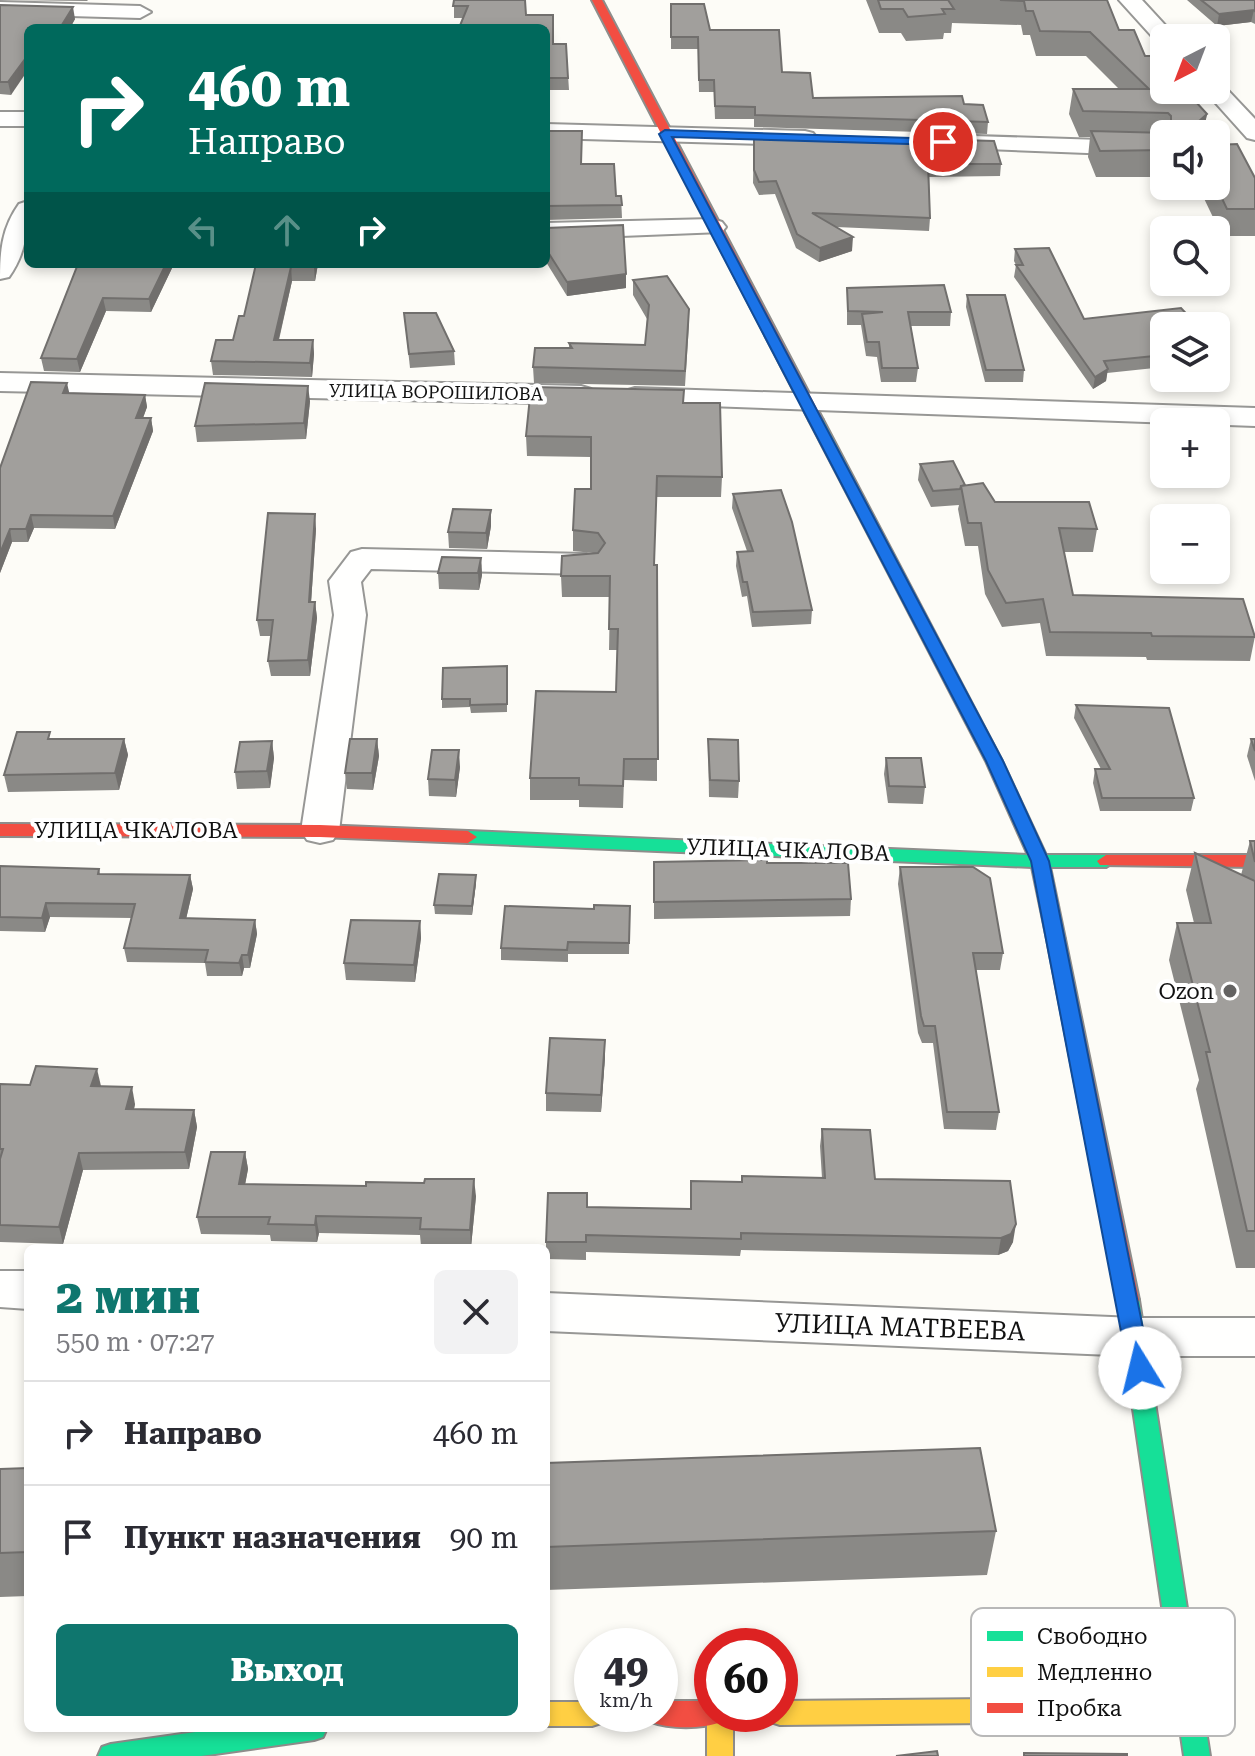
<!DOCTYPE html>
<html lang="ru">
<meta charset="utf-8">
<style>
:root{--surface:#fff;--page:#f2f2f3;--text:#2b2b33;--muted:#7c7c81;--line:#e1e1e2;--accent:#0f766e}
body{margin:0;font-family:"Roboto Serif",serif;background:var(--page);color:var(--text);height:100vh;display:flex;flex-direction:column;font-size:30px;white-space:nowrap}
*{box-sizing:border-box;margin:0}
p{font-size:26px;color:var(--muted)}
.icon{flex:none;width:44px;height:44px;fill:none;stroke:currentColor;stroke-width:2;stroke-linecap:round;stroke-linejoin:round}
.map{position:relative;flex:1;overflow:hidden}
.panel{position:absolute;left:24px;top:1244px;width:526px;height:488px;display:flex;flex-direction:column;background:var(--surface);border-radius:12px;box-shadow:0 4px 12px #0003}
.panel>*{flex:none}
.banner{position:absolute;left:24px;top:24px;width:526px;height:244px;border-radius:12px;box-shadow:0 4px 12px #0003;background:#00695c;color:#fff;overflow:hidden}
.needle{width:52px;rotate:222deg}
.tools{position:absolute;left:1150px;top:24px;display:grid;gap:16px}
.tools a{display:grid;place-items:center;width:80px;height:80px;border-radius:12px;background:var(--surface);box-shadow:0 4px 12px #0003;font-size:40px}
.speed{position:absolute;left:574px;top:1628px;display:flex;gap:16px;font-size:40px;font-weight:700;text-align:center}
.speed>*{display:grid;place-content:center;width:104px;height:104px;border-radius:50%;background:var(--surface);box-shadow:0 4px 12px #0003;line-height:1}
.speed small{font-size:20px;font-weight:400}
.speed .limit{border:12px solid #d22;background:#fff;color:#111}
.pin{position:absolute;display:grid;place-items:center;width:68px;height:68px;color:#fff;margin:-34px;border:4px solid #fff;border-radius:50%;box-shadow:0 2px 8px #0007}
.me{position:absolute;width:88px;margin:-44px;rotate:351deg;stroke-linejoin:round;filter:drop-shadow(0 0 6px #0008)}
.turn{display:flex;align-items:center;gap:28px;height:168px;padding:0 32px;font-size:36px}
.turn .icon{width:104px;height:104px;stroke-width:2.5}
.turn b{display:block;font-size:56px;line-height:68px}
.lanes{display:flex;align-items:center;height:76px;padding:0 32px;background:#0003;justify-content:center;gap:40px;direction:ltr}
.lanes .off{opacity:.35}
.round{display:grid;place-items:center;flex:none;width:84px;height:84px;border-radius:12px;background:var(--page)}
.head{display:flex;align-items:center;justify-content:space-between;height:136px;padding:0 32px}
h1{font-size:48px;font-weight:800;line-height:60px;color:var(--accent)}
.action{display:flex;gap:16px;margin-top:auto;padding:16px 32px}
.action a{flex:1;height:92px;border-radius:12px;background:var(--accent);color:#fff;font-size:32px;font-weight:800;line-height:92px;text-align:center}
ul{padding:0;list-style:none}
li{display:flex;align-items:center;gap:24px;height:104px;padding:0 32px;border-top:2px solid var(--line)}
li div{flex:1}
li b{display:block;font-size:30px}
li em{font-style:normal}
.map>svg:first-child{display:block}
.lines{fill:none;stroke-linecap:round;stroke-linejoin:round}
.street-casing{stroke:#979795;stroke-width:4}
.fast-casing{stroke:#8e8d8b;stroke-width:4}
.slow-casing{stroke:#8e8d8b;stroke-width:4}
.jam-casing{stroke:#8e8d8b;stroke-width:4}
.street{fill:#fffffe;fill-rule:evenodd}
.fast{fill:#16e098;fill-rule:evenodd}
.slow{fill:#ffcf43;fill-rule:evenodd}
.jam{fill:#f24e42;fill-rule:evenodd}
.wall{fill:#8a8986}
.shaded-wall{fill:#716f6d}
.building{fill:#a19f9c;stroke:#716f6d;stroke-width:2}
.route{fill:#1a73e8;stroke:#114b97;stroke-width:2}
.poi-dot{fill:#646362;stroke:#fff;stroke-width:3}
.labels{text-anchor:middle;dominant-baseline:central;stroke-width:8;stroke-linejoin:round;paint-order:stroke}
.far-street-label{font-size:18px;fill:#111;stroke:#fff}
.street-label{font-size:22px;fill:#111;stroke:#fff}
.poi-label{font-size:22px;fill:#111;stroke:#fff;text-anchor:end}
.near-street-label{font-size:26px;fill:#111;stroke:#fff}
.key{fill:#fff;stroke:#b8b8b8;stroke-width:2}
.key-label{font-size:22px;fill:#111}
</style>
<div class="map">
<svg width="1255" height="1756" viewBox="0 0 1255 1756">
<rect width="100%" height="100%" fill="#fdfcf7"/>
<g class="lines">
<g class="street-casing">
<g id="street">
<path d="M1119,0H1142L1177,38H1164V44L1158,43Z"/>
<path d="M0,2L140,6L151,12L140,18L0,14Z"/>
<path d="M1216,83L1223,85L1255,119V140L1247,138L1204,90H1216Z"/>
<rect x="0" y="112" width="28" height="14"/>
<path d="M546,124L805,131L813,133L817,138L813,143L805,145L546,138Z"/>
<path d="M943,135L1164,142V156L935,147L931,142L935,137Z"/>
<path d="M28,201C28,230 26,253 9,277L0,279C0,250 2,228 19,204Z"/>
<path d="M713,219L722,222L726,227L722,232L546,239V223Z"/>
<path d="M0,373L581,386L591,389L595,395L591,401L581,404L0,391Z"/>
<path d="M635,388L1255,408V426L625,403L621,397L625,391Z"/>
<path d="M362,549L586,554L597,557L602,564L597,571L586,574L371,569L361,582L366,615L339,831L333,840L320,843L307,840L301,831L334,615L329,581L351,552Z"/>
<path d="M0,1271H28V1309L0,1307Z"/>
<path d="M546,1293L1135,1318H1255V1356H1135L546,1331Z"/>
</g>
</g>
<g class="fast-casing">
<g id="fast">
<path d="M816,416L823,420L1002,761L1046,855H1106L1115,861L1106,867H1050L1065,939L1063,944L1056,945L1047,939L1032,867L468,843L459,837L468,831L1028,855L986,761L809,420Z"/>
<path d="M1128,1291L1136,1294L1139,1300L1210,1756H1184L1117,1300L1120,1294Z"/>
<path d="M224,1728H327L323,1737L314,1740L201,1756H98L102,1747L111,1744Z"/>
</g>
</g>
<g class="slow-casing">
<g id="slow">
<path d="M1189,1697L1198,1700L1202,1709L1198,1718L1189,1721L780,1725L771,1722L768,1714H780V1701Z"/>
<path d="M546,1702H592V1714H605L601,1723L592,1726H546Z"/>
<path d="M712,1705V1714H733V1756H707V1714Z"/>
</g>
</g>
<g class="jam-casing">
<g id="jam">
<path d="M592,0H602L823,420L821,423H811L809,420Z"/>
<path d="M0,824L320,825L468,831L477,837L468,843L320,837L0,836Z"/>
<path d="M1106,855H1255V867L1100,865L1097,861Z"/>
<path d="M1056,933L1065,939L1139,1300L1136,1306L1128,1309L1120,1306L1117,1300L1047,939Z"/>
<path d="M660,1701H712V1714H724L721,1722C703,1729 669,1729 651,1722L648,1714H660Z"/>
</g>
</g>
<use href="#street" class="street"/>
<use href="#fast" class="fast"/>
<use href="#slow" class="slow"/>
<use href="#jam" class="jam"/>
</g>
<g class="wall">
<path d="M7,0H88L87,1Z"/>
<path d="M454,0H525L526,15H553V44H566L569,90H546V28H459L463,18H454Z"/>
<path d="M866,0H1107L1119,30L1145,56L1207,114L1203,134H1164V177H1096L1088,157L1090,137H1079L1069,114L1073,89H1119L1086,56H1036L1030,35H1023L1021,25L952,23L951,33H944L943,39L906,41L901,33H879Z"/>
<path d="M1187,0H1255V24L1251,22L1217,26Z"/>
<path d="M671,4L710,30L782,72L813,98L964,104L988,122L987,134L754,127V119H715L714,92H699L698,49H671Z"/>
<path d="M0,5L75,19L70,28H28L11,95L0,94Z"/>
<path d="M546,131L616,196H621L622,218L546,220Z"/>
<path d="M754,134L1001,164L1000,176L929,177L930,218L929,231L836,227L852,251L819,262L796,248L775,194L759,195L753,183Z"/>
<path d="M1255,178V236H1222L1198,186H1216Z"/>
<path d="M546,228L626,288L567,296L546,262Z"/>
<path d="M1015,249L1084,319L1164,326V367L1107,373L1106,381L1093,389L1014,277L1016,265L1014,261Z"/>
<path d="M78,264H191L190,266H173L151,312L106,311L80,372L44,371L41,358Z"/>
<path d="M256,264H318L315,281H292L279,340H313L314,354L312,377L213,375L211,361L233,340L244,316Z"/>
<path d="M633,280L689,324L685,386L534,383L533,367L569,348V343L645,345L647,319L633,295Z"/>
<path d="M847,288L951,312L950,326H911L918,368L916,382H881L877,357L866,356L861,325H847Z"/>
<path d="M967,295L1024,370L1023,382H985L966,307Z"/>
<path d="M404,313L454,351L455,365L410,368Z"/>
<path d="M1216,345L1220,349L1218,361H1216Z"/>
<path d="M69,393L145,395L147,407L143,418H151L153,431L115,529L34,528L28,542H12L0,573V468Z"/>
<path d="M310,401L306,439L197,442L195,426Z"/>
<path d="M684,403L722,477L721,497H656L654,565H657V781L624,780L623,808L579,807V800H530V778L616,692L617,650H609L610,597H562L561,576L593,553L573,551V530L591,489V457L527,456L526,436Z"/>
<path d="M920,464L965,485L995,502L1097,529L1093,552H1064L1073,595L1255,636L1250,661L1147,660L1146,657L1046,656L1040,623L1002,627L985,594L978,546H965L958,509L959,505L931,507L918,480Z"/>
<path d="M733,494L812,610L811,624L752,627L747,596L742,597L736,566L737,552L747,551L732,508Z"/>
<path d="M491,526L487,549L449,548L448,532Z"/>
<path d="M316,529L311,602H315L317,618L310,676H271L268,661L271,636H260L257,620Z"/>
<path d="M481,558L482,575L479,590L439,589L438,573Z"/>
<path d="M507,666V712L471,713L470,707L442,708V699Z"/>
<path d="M1076,705L1194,798L1191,811H1100L1093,783L1095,769H1101L1074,718Z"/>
<path d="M52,739H124L128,755L119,790L8,792L4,775Z"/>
<path d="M377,739L379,756L373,790L347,789L345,773Z"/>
<path d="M708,739L739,781L738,798L709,797Z"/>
<path d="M1251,739H1255V781L1247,756Z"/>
<path d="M272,741L274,758L270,788L237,789L235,772Z"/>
<path d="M886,758L925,787L923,804L888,803L884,774Z"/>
<path d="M460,767L456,797L429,796L428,779Z"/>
<path d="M1250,841H1255V1268H1236L1196,1089L1199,1080L1169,960L1177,923H1194L1186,890L1195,853L1241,875Z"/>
<path d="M654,862L767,863L851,899L850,916L654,919Z"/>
<path d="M0,866L99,869L100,874L190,875L193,889L186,919L255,920L257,934L250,968H244L242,976H207L205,963L127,962L124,948L132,918L50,917L45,932L0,931Z"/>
<path d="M900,867L1003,953L1000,970H976L999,1112L996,1130L944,1129L933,1043H922L918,1033L898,884Z"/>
<path d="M476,883L472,915L435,914L434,905Z"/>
<path d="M630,906L629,954H568V962L501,960V948L594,909Z"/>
<path d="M420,921L421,938L415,982L346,980L344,963Z"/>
<path d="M605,1040V1057L601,1112L546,1111V1093Z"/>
<path d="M0,1084L101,1086L135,1104L134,1109L194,1110L197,1127L189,1169L83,1170L63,1244L0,1242Z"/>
<path d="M822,1129L875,1179L1013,1242L1008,1251L998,1255L741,1250L740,1256L586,1252V1260L546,1259V1242L690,1209L742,1182L822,1178L820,1146Z"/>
<path d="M245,1152L248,1169L245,1184L476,1196L471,1247L421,1246L420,1235L319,1233L317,1242L271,1241L270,1235L201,1234L197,1217Z"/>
<path d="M546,1463L996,1531L987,1575L546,1590Z"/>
<path d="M28,1468V1596L0,1597V1469Z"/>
</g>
<g class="shaded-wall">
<path d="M73,7L75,19L70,28H60Z"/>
<path d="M1254,10L1251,22L1217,26L1219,14Z"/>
<path d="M28,55V70L11,95L8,82Z"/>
<path d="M1207,114L1203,134L1198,122Z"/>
<path d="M853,237L852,251L819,262L820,248Z"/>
<path d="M166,264H173V266L151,312L149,299Z"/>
<path d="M314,264H318L315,281L314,267Z"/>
<path d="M291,267L292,281L275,355L274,340Z"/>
<path d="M626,274V288L567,296V282Z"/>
<path d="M103,298L106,311L80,372L77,359Z"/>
<path d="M313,340L314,354L312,377L310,363Z"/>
<path d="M1108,369L1106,381L1093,389L1095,377Z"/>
<path d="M67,383L70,396L63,393Z"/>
<path d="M308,386L310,401L306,439L304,423Z"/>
<path d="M145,395L147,407L138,431L136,418Z"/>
<path d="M151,418L153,431L115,529L113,516Z"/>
<path d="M491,510V526L487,549L486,533Z"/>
<path d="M315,514L316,529L310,618L309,602Z"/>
<path d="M31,515L34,528L28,542L26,529Z"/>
<path d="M10,529L12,542L0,573V553Z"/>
<path d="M481,558L482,575L479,590L478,573Z"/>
<path d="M315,602L317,618L310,676L308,660Z"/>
<path d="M124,739L128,755L119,790L115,773Z"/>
<path d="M377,739L379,756L373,790L372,773Z"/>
<path d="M272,741L274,758L270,788L267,771Z"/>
<path d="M459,750L460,767L456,797L455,780Z"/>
<path d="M190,875L193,889L183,932L180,918Z"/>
<path d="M476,875V883L472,915V906Z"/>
<path d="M46,903L50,917L45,932L42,918Z"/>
<path d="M255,920L257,934L250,968L248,955Z"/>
<path d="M420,921L421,938L415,982L414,965Z"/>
<path d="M242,955L244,968L242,976L239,963Z"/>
<path d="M605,1040V1057L601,1112V1095Z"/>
<path d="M97,1069L101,1086L95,1104L91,1086Z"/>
<path d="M132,1087L135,1104L130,1127L126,1109Z"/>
<path d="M194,1110L197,1127L189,1169L185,1152Z"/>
<path d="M245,1152L248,1169L242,1201L239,1184Z"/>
<path d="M79,1153L83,1170L63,1244L59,1227Z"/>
<path d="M474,1179L476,1196L471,1247L470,1230Z"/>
<path d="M316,1216L319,1233L317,1242L315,1225Z"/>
<path d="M1016,1224L1013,1242L1008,1251L998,1255L1001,1238Z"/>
</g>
<g class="building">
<path d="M454,0H525L526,15H553V44H566L568,78H546V28H459L468,6H453Z"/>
<path d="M878,0H948L954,9H942L945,14L908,17L903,9H881Z"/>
<path d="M1000,0H1107L1119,30H1134L1145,56H1152L1164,69V90H1185L1207,114L1198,122L1203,134H1164V150L1100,151L1091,131L1168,133L1171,130V116L1168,113L1083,111L1073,89H1149L1090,32L1040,31L1033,11H1026L1024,1Z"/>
<path d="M1201,0H1255V11L1254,10L1219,14Z"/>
<path d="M671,4H704L710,30H779L782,72L810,73L813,98L962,96L964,104L983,105L988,122L755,115V107L715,106L714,80H699L698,37H671Z"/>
<path d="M0,5L73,7L60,28H28V55L8,82H0Z"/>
<path d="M546,131H582L581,164H614L616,196H621L622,205L546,206Z"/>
<path d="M754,134L994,141L1001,164H928L930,218L812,213L853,237L820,248L797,234L776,181L759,182L754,170Z"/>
<path d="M1237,144L1255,178V209H1227L1216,186V145Z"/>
<path d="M623,225L626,274L567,282L546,249V228Z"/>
<path d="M1049,248L1084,319L1181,308L1198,326H1164V355L1104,361L1108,369L1095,377L1016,265H1023L1015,249Z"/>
<path d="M78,264H166L149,299L103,298L77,359L41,358Z"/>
<path d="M256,264H314V267H291L274,340H313L310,363L211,361L216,340H233L239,316H244Z"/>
<path d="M667,276L689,309L685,371L533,367L535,348H572L569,343L645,345L649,305L633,280Z"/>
<path d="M944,285L951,312H908L918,368H882L879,342H867L862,314L883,312L848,311L847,288Z"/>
<path d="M967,295H1005L1024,370H986Z"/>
<path d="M404,313H436L454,351L409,354Z"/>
<path d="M31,382L67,383L63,393L145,395L136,418H151L113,516L31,515L26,529H10L0,553V468Z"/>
<path d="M205,383L308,386L304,423L195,426Z"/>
<path d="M531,387L684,390L683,403H720L722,477L657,476L654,565H657L658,759H624L623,786L579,785V778H530L536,691L616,692L618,629H609L610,576H561L562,556L598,553L605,543L598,533L573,530L575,489H591V437L526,436Z"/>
<path d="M953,461L965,485L961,486L960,489L933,491L920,464Z"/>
<path d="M983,483L995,502H1089L1097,529L1059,528L1073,595L1243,599L1255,637L1152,636L1151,633L1050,632L1043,599L1006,603L988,570L981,523H968L961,486Z"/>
<path d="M781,490L792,522L812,610L753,612L747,582H743L737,552L753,551L733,494Z"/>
<path d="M453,509L491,510L486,533L448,532Z"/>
<path d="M268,513L315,514L309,602H315L308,660L268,661L273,620H257Z"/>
<path d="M442,557L481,558L478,573H438Z"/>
<path d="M507,666V704L470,705V699H442L443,668Z"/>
<path d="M1076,705L1169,708L1194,798H1102L1095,769H1110Z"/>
<path d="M17,732H50L48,739H124L115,773L4,775Z"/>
<path d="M350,739H377L372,773H345Z"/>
<path d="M708,739L738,740L739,781L710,780Z"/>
<path d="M1251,739H1255V751Z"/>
<path d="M272,741L267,771L235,772L240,742Z"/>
<path d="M432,750H459L455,780L428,779Z"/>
<path d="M886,758H921L925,787L889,786Z"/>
<path d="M1250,841H1255V862Z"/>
<path d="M1195,853L1255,881V1231H1247L1206,1052H1210L1177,923H1211Z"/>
<path d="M767,860V863H848L851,899L654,902V862Z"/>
<path d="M0,866L99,869L98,874L190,875L180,918L255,920L248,955H242L239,963L205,962L208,950L124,948L135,904L46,903L42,918L0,917Z"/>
<path d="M900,867H973L990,878L1003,953H973L999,1112H947L935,1026H924L921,1016Z"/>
<path d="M439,874L476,875L472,906L434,905Z"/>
<path d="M594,905L630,906L629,943L568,942L567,950L501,948L505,906L594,909Z"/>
<path d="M351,920L420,921L414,965L344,963Z"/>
<path d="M550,1038L605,1040L601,1095L546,1093Z"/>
<path d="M36,1066L97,1069L91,1086L132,1087L126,1109L194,1110L185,1152L79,1153L59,1227L0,1225V1159L3,1149H0V1084L30,1085Z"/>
<path d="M822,1129L870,1130L875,1179L1010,1181L1016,1224L1011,1234L1001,1238L741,1233V1239L586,1235V1242H546L548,1193H587V1207L691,1209V1181L742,1182V1176L825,1178Z"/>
<path d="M211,1152H245L239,1184L366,1186V1182L424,1183L425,1179H474L470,1230L420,1229L421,1218L316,1216L315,1225L268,1224L270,1217H197Z"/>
<path d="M980,1448L996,1531L546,1547V1463Z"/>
<path d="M28,1468V1552L0,1553V1469Z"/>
<path d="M937,1751L938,1756H896Z"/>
<path d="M1024,1753L1127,1754V1756H1024Z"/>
</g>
<path class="route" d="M665,130L943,139L948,142L943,145L672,137L1003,761L1049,861L1151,1368L1148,1374L1140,1377L1132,1374L1128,1368L1031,861L986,761L659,134Z"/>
<circle class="poi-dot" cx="1230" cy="991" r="8"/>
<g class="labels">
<g class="far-street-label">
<text transform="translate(436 392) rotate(1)">УЛИЦА ВОРОШИЛОВА</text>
</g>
<g class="street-label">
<text x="136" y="830">УЛИЦА ЧКАЛОВА</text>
<text transform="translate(788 850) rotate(2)">УЛИЦА ЧКАЛОВА</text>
</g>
<g class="poi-label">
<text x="1214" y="991">Ozon</text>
</g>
<g class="near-street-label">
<text transform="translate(900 1327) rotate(2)">УЛИЦА МАТВЕЕВА</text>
</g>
</g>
<rect x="971" y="1608" width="264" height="128" rx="12" class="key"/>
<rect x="987" y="1631" width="36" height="10" fill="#16e098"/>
<rect x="987" y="1667" width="36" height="10" fill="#ffcf43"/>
<rect x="987" y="1703" width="36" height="10" fill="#f24e42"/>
<g class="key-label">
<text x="1037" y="1644">Свободно</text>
<text x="1037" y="1680">Медленно</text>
<text x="1037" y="1716">Пробка</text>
</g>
</svg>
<div class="tools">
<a><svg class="needle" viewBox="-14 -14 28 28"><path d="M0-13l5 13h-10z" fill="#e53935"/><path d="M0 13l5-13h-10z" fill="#7c7c81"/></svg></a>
<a><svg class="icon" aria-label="sound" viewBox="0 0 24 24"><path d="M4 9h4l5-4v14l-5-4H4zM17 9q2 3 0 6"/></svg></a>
<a><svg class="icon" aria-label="search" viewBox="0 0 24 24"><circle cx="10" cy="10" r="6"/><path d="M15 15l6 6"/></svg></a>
<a><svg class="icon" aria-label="layers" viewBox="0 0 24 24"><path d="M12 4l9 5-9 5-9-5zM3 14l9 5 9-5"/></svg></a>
<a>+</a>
<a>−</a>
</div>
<div class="speed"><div>49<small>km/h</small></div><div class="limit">60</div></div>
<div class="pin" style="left:943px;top:142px;background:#d93025"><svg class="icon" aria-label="arrive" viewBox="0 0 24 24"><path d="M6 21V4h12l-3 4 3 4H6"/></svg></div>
<svg class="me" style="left:1140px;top:1368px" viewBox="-20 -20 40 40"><circle r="19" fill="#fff"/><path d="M0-13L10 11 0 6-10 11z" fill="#1a73e8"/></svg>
<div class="banner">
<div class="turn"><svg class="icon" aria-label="right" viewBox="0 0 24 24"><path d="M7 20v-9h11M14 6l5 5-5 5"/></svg><div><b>460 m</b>Направо</div></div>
<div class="lanes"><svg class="icon off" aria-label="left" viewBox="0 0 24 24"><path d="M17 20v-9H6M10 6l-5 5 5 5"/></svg><svg class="icon off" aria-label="ahead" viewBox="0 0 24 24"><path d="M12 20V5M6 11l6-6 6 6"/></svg><svg class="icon" aria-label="right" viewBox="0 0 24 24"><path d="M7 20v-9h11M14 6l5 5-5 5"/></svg></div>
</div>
<section class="panel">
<div class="head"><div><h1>2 мин</h1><p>550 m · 07:27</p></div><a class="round"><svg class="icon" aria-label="close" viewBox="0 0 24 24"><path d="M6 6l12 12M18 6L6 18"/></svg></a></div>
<ul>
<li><svg class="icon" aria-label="right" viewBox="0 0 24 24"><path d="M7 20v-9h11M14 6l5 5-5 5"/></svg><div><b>Направо</b></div><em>460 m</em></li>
<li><svg class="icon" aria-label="arrive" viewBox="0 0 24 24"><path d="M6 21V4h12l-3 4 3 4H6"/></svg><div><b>Пункт назначения</b></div><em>90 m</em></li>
</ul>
<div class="action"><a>Выход</a></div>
</section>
</div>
